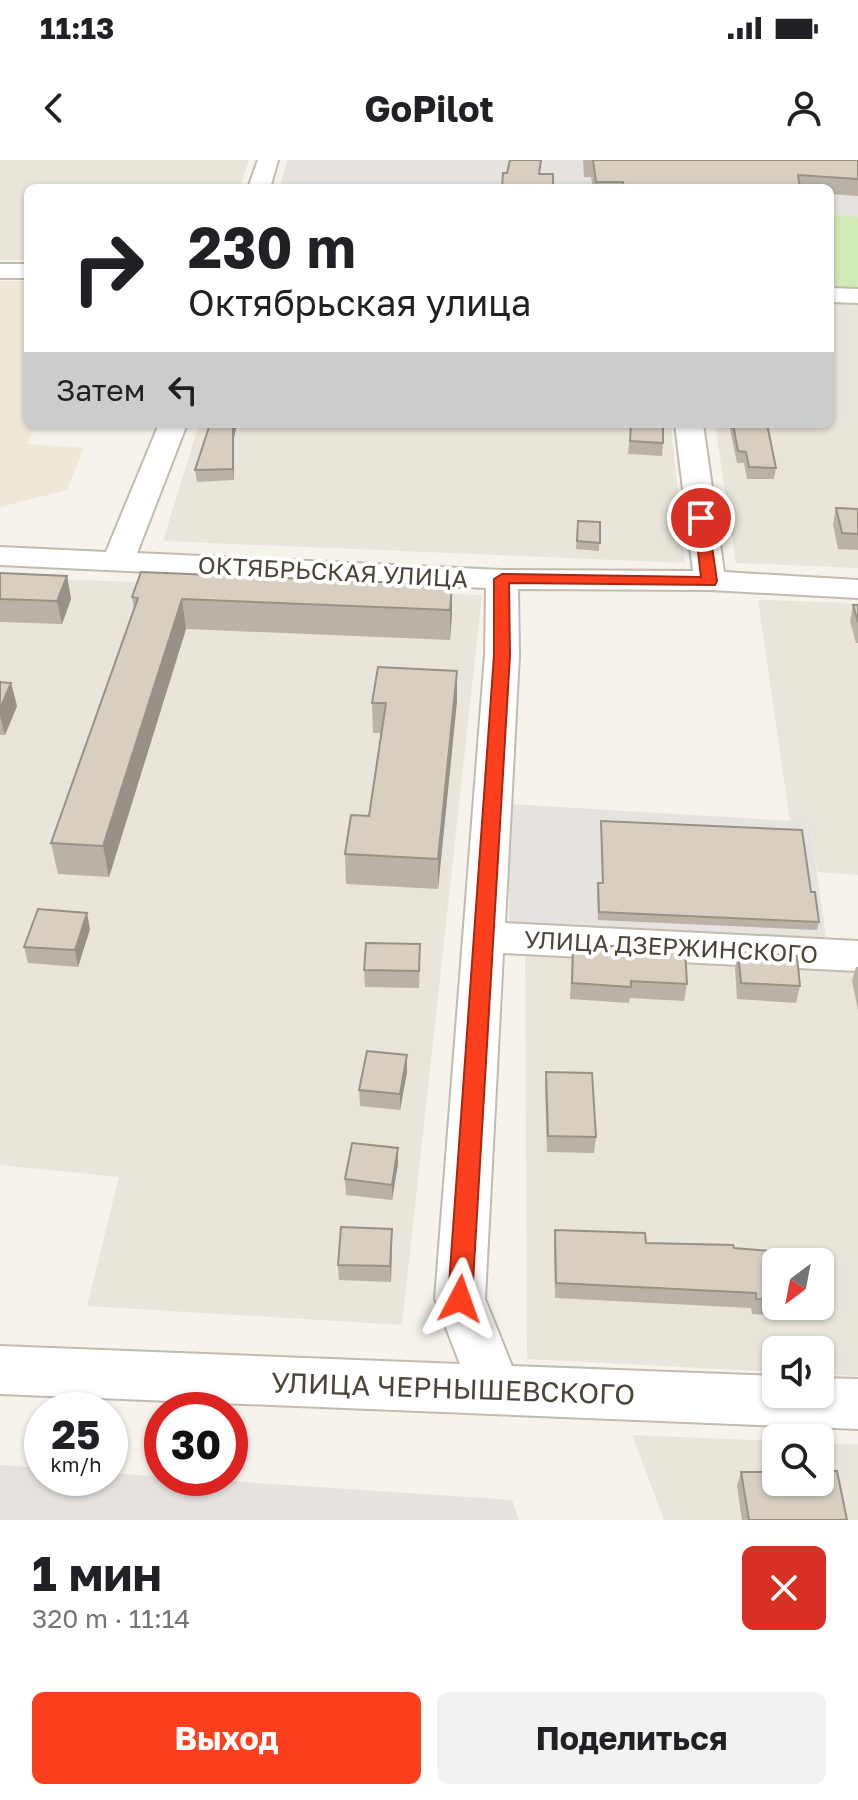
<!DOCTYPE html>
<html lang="ru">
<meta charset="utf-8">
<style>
:root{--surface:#fff;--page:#f2f2f2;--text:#202124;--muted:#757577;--accent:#fc3f1d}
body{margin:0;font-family:"Golos Text",sans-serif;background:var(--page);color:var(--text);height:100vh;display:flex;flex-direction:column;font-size:30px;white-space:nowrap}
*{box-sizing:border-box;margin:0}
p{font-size:26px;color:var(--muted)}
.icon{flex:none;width:44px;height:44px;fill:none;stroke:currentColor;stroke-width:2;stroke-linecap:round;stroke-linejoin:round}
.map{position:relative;height:1360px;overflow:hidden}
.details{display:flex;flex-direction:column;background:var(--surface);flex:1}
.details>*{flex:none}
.guide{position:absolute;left:24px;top:24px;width:810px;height:244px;border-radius:12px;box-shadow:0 2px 6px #0004;background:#fff;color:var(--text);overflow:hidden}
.needle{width:52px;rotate:212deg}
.controls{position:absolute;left:762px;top:1088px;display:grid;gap:16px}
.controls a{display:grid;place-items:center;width:72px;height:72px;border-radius:12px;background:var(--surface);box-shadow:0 2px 6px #0004;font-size:40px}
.speed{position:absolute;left:24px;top:1232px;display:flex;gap:16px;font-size:40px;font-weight:700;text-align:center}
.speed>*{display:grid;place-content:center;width:104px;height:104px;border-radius:50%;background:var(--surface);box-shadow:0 2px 6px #0004;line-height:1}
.speed small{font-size:20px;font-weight:400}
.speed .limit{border:12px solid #d22;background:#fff;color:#111}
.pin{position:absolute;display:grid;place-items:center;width:68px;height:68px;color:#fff;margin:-34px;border:4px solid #fff;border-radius:50%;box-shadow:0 2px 8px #0007}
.me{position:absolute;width:88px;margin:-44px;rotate:4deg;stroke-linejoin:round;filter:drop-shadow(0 0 6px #0008)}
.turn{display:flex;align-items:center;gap:28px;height:168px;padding:0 32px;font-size:36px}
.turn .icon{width:104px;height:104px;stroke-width:2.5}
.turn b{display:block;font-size:56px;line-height:68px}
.then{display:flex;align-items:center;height:76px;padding:0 32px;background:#0003;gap:16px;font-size:30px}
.round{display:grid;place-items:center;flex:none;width:84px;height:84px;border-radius:12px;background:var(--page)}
.headline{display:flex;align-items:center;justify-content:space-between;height:136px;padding:0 32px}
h1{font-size:48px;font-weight:700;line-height:60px}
.cta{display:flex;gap:16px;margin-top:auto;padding:16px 32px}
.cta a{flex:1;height:92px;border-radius:12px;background:var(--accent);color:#fff;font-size:32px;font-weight:700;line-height:92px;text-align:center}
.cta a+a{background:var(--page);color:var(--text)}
.status{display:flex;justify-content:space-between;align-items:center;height:56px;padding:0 40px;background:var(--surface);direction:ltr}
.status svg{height:22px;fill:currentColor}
header{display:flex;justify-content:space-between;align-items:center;height:104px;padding:0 32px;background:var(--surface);font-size:36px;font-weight:700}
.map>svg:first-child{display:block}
.residential{fill:#eae5da;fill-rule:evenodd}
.industrial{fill:#e6e2dd}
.education{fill:#efe8d6}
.green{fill:#d2eab5}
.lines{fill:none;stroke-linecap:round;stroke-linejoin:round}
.minor-casing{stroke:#c2bbae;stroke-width:4}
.minor{fill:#fff;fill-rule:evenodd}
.wall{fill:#bab2a6}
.shaded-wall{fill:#979187}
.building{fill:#d8cfc1;stroke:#979187;stroke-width:2}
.route{fill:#fc3f1d;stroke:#a42913;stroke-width:2}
.labels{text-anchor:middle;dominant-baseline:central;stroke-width:8;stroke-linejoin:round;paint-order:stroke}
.street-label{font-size:24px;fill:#4b4439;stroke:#fff}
.near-street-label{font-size:28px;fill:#4b4439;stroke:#fff}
</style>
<div class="status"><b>11:13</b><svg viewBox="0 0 49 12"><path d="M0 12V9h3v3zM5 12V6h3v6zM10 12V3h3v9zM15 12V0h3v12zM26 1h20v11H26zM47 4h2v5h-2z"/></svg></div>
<header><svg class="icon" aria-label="back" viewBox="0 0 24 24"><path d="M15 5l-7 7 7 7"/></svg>GoPilot<svg class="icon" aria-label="person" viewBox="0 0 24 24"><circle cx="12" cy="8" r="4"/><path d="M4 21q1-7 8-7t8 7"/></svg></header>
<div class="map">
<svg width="858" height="1360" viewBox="0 0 858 1360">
<rect width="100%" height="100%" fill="#f6f3ec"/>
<g class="residential">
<path d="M0,0H249L240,28H28V100H0Z"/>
<path d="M830,142L858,143V408L736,403L715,264H830Z"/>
<path d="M199,264H671L685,403L163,381Z"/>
<path d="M0,417L482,435L402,1165L87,1146L119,1017L0,1005Z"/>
<path d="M758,440L858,443V715L817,712L809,662L790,661Z"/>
<path d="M525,791L858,805V1216L820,1214V1190H776V1212L527,1199ZM776,1102H820V1146H776Z"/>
<path d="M632,1275L776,1281V1322H820V1283L858,1284V1360H664Z"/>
</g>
<g class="industrial">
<path d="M287,0H858V57L830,54V28H280Z"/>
<path d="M509,644L809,662L827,783L509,767Z"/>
<path d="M0,1305L42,1308V1318H110V1313L512,1340L519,1360H0Z"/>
</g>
<path class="education" d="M0,121H28V264H36L27,284L84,288L67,330L0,347Z"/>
<path class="green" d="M830,54L858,57V132L830,131Z"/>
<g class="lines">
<g class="minor-casing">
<g id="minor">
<path d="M258,0H278L270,28H248Z"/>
<rect x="0" y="104" width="28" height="14"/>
<path d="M830,128L858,129V143L830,142Z"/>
<path d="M159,264H187L137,393L502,410L693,411L675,264H703L724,412L858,420V438L710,430L518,429L519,495L505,763L858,781V811L503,793L485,1139L512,1206L776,1216V1234H820V1218L858,1219V1269L0,1234V1186L460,1204L435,1139L485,495L486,428L0,405V387L106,392Z"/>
</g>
</g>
<use href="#minor" class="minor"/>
</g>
<g class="wall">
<path d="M583,0H858V36L830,34V28H593L591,17H584Z"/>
<path d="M631,264L663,283L662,296L628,294Z"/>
<path d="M729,264H767L776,308L774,319H747L744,303H737Z"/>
<path d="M234,278V320L197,322L195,310Z"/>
<path d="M836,348L858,349V390L838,389L833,364Z"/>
<path d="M578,361L600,362L599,391L576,389Z"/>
<path d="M0,413L67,416L71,439L62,464L0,462Z"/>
<path d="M452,425V454L450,480L186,469L109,717L58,714L51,683L134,449L132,437Z"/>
<path d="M853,445H858V483H856L850,461Z"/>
<path d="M0,522L11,523L17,546L5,575H0Z"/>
<path d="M457,541L438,729L346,724L345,694L369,656L381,573H373L372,543Z"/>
<path d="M601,661L811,732L819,762L817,770L598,760L597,731L598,723H602Z"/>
<path d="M90,769L78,807L28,803L24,787Z"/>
<path d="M573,784L687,824L684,841L630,838L629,843L570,839Z"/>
<path d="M738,792L800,826L796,843L737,839L735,808Z"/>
<path d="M420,800L419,828L365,827L364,810Z"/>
<path d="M856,807H858V850L852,821Z"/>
<path d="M407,895V912L400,950L360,946L359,930Z"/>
<path d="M546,912L596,977L594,993L547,992L545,929Z"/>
<path d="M398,988V1004L392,1040L346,1035L345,1019Z"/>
<path d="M392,1069L391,1122L339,1120L338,1105Z"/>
<path d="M555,1070L646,1083L734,1088L776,1102V1146H812L808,1158L752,1154L751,1148L555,1138L554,1085Z"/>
<path d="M741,1312L847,1360H742L737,1326Z"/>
</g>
<g class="shaded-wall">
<path d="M233,264H237L234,278V320L233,309Z"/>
<path d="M67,416L71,439L62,464L57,441Z"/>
<path d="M452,425V454L450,480V450Z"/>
<path d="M182,439L186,469L109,717L103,686Z"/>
<path d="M457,511V541L438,729V699Z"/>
<path d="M11,523L17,546L5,575L0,556V549Z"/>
<path d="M87,753L90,769L78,807L75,790Z"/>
<path d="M407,895V912L400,950V934Z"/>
<path d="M398,988V1004L392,1040V1025Z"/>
<path d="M392,1069V1084L391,1122L390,1106Z"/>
</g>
<g class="building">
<path d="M510,0H541L539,14H553V28H502L503,13H507Z"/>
<path d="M593,0H858V19L798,15L800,28L708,26V28H624L623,22H596Z"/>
<path d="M210,264H233V309L195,310Z"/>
<path d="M631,264H663V283L630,281Z"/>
<path d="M733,264H767L776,308L749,307L746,292L738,291Z"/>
<path d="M836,348L858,349V374L842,373Z"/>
<path d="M578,361L600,362V383L577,381Z"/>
<path d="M141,412L452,425L450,450L182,439L103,686L51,683L138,438L132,437Z"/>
<path d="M0,413L67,416L57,441L0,439Z"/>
<path d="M853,445H858V462Z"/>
<path d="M378,507L457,511L438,699L345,694L351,655L369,656L386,543H372Z"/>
<path d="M0,522L11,523L0,549Z"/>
<path d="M601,661L802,670L811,732H815L819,762L599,752L598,723H603Z"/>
<path d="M38,749L87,753L75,790L24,787Z"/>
<path d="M366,783L420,784L419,811L364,810Z"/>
<path d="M573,784L685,790L687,824L631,821V827L572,823Z"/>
<path d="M738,792L797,796L800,826L741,823Z"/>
<path d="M367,891L407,895L400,934L359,930Z"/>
<path d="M546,912L592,913L596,977L548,976Z"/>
<path d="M352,983L398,988L392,1025L345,1019Z"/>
<path d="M341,1067L392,1069L390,1106L338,1105Z"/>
<path d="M555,1070L645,1073L646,1083L733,1085L734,1088L808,1094L809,1102H776V1140L756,1139V1133L556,1123Z"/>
<path d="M820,1311H837L847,1360H749L741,1312H776V1322H820Z"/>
</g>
<path class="route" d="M701,354L708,358L717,421L715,425L509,423L510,495L472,1139L468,1147L460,1150L451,1147L448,1139L494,495V419L502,414L701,417L694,358Z"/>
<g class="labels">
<g class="street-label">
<text transform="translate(333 411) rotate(3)">ОКТЯБРЬСКАЯ УЛИЦА</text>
<text transform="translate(671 786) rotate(3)">УЛИЦА ДЗЕРЖИНСКОГО</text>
</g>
<g class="near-street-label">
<text transform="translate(453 1228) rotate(2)">УЛИЦА ЧЕРНЫШЕВСКОГО</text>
</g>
</g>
</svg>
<div class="controls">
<a><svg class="needle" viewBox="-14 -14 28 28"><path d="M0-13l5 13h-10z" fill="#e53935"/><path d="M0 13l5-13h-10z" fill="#757577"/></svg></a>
<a><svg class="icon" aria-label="sound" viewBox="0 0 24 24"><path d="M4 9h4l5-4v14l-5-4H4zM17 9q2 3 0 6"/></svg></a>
<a><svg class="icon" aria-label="search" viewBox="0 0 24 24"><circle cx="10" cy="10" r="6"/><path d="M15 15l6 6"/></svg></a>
</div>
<div class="speed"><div>25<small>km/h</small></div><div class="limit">30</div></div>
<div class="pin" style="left:701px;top:358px;background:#d93025"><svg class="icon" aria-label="arrive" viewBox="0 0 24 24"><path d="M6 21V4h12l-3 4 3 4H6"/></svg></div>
<svg class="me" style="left:460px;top:1139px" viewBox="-20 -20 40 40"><path d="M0-17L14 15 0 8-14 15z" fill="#fc3f1d" stroke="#fff" stroke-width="4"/></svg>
<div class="guide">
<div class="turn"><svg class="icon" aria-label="right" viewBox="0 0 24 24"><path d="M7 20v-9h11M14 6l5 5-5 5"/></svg><div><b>230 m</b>Октябрьская улица</div></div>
<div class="then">Затем<svg class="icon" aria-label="left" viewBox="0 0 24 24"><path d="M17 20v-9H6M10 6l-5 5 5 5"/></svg></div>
</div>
</div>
<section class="details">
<div class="headline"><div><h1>1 мин</h1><p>320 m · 11:14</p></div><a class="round" style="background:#d93025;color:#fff"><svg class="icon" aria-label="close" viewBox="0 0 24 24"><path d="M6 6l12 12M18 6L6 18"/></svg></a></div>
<div class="cta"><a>Выход</a><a>Поделиться</a></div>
</section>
